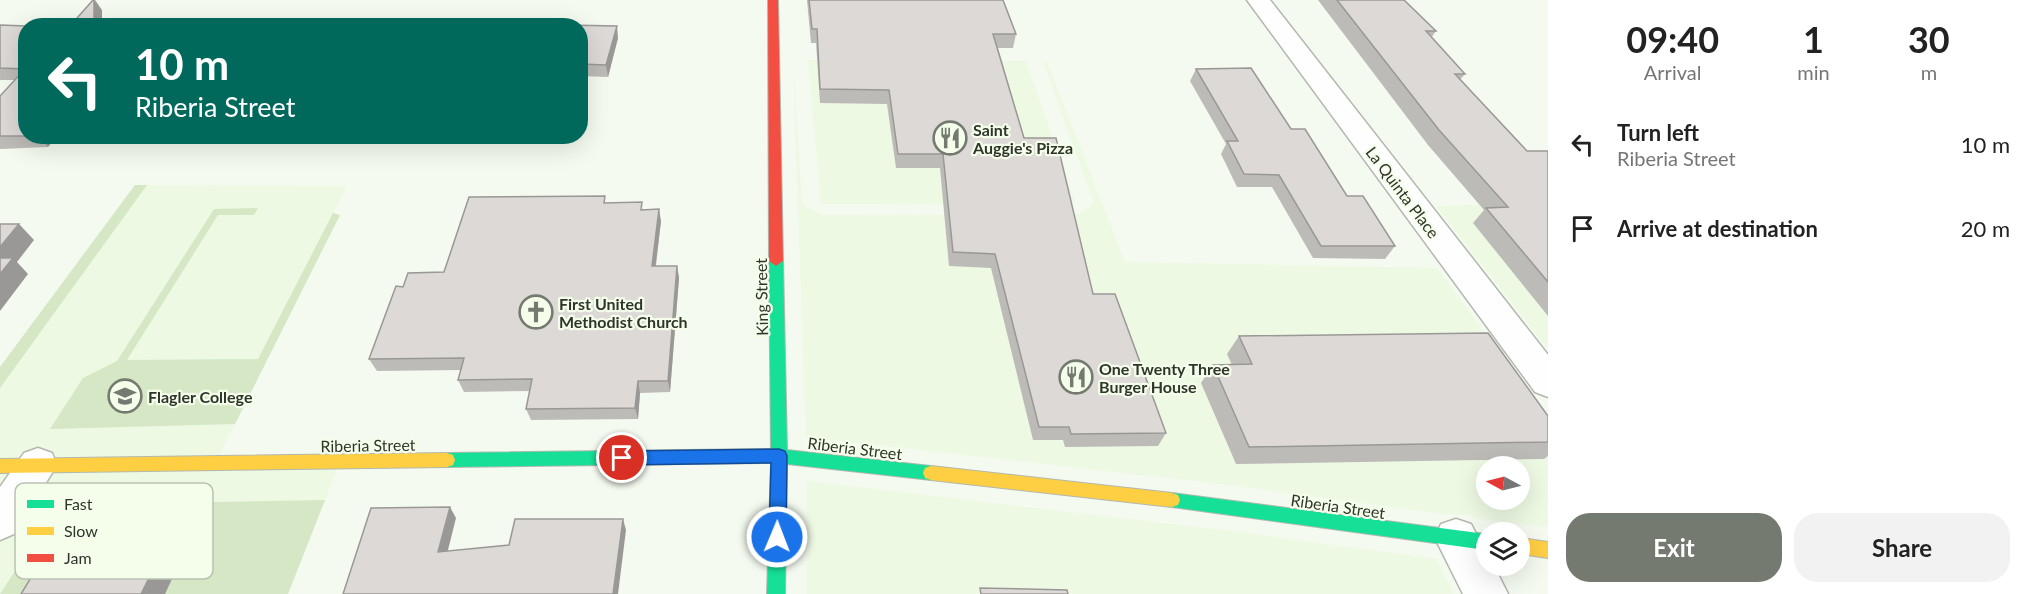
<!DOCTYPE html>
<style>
:root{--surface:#fff;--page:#f2f2f2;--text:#222;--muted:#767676;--accent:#757a70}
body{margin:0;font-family:Lato,sans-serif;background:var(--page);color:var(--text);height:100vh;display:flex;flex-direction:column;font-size:22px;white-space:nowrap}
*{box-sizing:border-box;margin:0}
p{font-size:20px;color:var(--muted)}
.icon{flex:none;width:33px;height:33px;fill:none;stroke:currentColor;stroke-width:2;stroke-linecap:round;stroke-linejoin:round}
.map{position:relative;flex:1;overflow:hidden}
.sheet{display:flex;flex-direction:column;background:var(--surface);width:480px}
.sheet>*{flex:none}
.top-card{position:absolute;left:18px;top:18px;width:570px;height:126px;border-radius:24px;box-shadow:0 6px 24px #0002;background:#00695c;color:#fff;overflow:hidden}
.needle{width:39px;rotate:277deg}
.tools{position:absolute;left:1476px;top:456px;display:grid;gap:12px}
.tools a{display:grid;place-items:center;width:54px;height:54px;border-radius:50%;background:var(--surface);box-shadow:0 6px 24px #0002;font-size:30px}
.pin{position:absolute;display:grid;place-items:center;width:51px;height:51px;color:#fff;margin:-26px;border:3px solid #fff;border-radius:50%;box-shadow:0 2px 6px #0007}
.me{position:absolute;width:66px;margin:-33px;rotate:1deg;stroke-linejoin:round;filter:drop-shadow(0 0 4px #0008)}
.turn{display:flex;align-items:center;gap:21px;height:126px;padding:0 18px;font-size:27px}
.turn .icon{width:78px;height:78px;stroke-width:2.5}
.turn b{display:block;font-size:42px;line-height:51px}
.eta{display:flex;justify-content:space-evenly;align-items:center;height:102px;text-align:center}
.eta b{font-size:36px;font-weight:700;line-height:42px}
.cta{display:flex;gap:12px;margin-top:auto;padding:12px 18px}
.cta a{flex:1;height:69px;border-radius:24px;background:var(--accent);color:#fff;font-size:24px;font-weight:700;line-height:69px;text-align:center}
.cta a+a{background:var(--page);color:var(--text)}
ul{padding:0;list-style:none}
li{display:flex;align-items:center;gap:18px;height:84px;padding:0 18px}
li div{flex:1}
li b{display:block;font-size:22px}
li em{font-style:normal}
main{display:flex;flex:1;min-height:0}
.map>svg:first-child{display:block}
.built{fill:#edf9e3;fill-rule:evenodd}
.green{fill:#d5e7c5}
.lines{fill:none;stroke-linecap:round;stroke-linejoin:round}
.street-casing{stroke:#b3b8af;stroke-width:3}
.fast-casing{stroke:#b3b8af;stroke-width:2}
.slow-casing{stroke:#b3b8af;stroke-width:2}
.jam-casing{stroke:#b3b8af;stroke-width:2}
.street{fill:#fdfefd;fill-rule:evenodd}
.fast{fill:#16e098;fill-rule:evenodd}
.slow{fill:#ffcf43;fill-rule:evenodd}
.jam{fill:#f24e42;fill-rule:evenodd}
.wall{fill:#bdbbb8}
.shaded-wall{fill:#9a9896}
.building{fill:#dcd9d6;stroke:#9a9896;stroke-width:1.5}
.route{fill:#1a73e8;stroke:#114b97;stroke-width:1.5}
.labels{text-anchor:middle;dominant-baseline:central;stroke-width:4.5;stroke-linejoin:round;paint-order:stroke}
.poi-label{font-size:16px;font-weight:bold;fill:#30352c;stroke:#f4feeb;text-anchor:start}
.street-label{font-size:16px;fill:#30352c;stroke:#f4feeb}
.key{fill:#f4feeb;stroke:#b9c2b2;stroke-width:1.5}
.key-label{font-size:16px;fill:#30352c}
</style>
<main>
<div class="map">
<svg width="1548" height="594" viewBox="0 0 1548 594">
<rect width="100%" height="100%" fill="#f4faef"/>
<g class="built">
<path d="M808,60L1026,61L1075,203L821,204Z"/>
<path d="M793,62L802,204L822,215L1080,214L1094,203L1043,62H1047L1125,262L1437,268L1548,419V527L1474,518L1473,515L1444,514L1220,484L806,437ZM1486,466H1520V500H1486Z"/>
<path d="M135,185L347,186L334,212L340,215L215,463L340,461L288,594H0V367Z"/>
<path d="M1548,203V349L1436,206Z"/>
<path d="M807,481L1231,531L1436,559L1454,594H807Z"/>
</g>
<g class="green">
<path d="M135,185H147L0,388V367Z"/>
<path d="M258,208L254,215H218L127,360L258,359L333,213L340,215L235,424L50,429L83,378L117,361L214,209Z"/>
<path d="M325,500L288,594H0L58,505Z"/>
</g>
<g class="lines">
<g class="street-casing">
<g id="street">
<path d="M1247,0H1270L1548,355V397L1535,392Z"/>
<path d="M38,448L52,453L57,465L14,534L0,540V487L24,453Z"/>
<path d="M1456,519L1471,524L1486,553V566H1494L1508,594H1463L1435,538L1441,524Z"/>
</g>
</g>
<g class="fast-casing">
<g id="fast">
<path d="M776,256L783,261L787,450L931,466L937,468L939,473L937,478L931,480L787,464L785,594H767L771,463L447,467L441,465L439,460L441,455L447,453L771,449L769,261Z"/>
<path d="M1172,493L1486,534V550L1172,507L1166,505L1164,500L1166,495Z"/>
</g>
</g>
<g class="slow-casing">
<g id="slow">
<path d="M447,453L453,455L455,460L453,465L447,467L0,473V459Z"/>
<path d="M931,466L1172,493L1178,495L1180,500L1178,505L1172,507L931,480L925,478L923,473L925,468Z"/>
<path d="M1520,538L1548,542V558L1520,554Z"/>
</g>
</g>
<g class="jam-casing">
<path id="jam" d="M768,0H778L783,261L776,266L769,261Z"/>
</g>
<use href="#street" class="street"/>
<use href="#fast" class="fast"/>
<use href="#slow" class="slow"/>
<use href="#jam" class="jam"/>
</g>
<g class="wall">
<path d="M807,0H1003L1016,34L1013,48H998L1024,138L1093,294L1166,433L1158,446L1065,447L1063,440H1033L991,268L949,266L940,168H896L887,104L820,103L816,43H811Z"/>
<path d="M1318,0H1404L1436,31L1431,38L1465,74L1460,80L1527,151H1548V316L1473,223L1484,210L1428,145Z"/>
<path d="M0,25L26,26V136H57L48,147L0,149V96L15,80H0Z"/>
<path d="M580,26L618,38L608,77L580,76Z"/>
<path d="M1196,69L1291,129L1347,196L1395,246L1385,259L1313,258L1272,187H1237L1221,154L1226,144L1190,81Z"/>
<path d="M606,203L643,209L661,221L656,266H677L679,278L670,392L640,393L638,419L531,420L526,409L530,391L464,392L458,380L461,370L377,371L369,359L403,287L444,272Z"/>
<path d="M1239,336L1548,416V456L1544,459L1236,464L1201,383L1213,365H1232L1227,354Z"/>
</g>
<g class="shaded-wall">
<path d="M94,0H95L102,10V26H94Z"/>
<path d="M617,26L618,38L608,77L606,65Z"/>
<path d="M39,136H57L48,147Z"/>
<path d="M659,209L661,221L654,278L652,266Z"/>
<path d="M19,224L34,240L17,262L28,274L0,311V247Z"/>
<path d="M677,266L679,278L670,392L668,381Z"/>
<path d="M638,381L640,393L638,419L635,408Z"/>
<path d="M450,507L456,518L445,562L438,552Z"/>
<path d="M623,519L626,530L618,594H613Z"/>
<path d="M156,564L173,577L165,594H141Z"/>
</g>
<g class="building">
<path d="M93,0H94V26H70Z"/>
<path d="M809,0H1003L1016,34H993L1024,138H1056L1093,294H1115L1166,433L1071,434L1069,427H1039L995,254L953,252L943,154H898L889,90L820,89L817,29H812Z"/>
<path d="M1337,0H1404L1436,31H1426L1465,74H1455L1527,151H1548V282L1486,208L1508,207L1439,130Z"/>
<path d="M0,25L26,26V136H0V96L25,69L0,68Z"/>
<path d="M566,25L617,26L606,65L580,64V26Z"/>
<path d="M1251,68L1291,129H1305L1347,196H1363L1395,246H1321L1279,175L1244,174L1227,141H1238L1196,69Z"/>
<path d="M605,196L604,203L642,202L641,210L659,209L652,266H677L668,381H638L635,408L526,409L532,379L458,380L464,358L369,359L396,286L403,287L408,273L444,272L469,197Z"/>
<path d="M0,224H19L0,247Z"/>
<path d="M0,258H13L0,274Z"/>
<path d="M1488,333L1548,416V442L1249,447L1213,365L1252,364L1239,336Z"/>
<path d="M450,507L438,552L509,545L515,519H623L613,594H343L371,508Z"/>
<path d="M41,561L156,564L141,594H21Z"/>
<path d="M980,588L1067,590L1068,594H981Z"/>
</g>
<path class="route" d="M779,449L785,451L787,456L786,537L783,542L777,545L771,542L769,537L771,463L622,465L617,463L614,458L617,453L622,451Z"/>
<defs>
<g id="restaurant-ring" transform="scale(1.725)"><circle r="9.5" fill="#f4feeb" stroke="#757a70" stroke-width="1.5"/><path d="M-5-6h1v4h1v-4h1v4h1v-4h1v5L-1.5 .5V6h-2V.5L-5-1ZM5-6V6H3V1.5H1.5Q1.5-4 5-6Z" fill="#757a70"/></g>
<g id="church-ring" transform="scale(1.725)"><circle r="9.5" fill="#f4feeb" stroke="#757a70" stroke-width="1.5"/><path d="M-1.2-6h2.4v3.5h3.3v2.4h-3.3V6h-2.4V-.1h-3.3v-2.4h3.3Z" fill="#757a70"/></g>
<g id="university-ring" transform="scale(1.725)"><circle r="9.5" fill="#f4feeb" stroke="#757a70" stroke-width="1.5"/><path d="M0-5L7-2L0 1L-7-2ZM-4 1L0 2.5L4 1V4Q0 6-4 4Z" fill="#757a70"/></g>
</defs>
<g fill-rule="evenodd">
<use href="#restaurant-ring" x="950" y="138"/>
<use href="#church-ring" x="536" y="312"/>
<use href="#restaurant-ring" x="1076" y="377"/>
<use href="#university-ring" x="125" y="396"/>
</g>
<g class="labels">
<g class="poi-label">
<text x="973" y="129">Saint<tspan x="973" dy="18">Auggie's Pizza</tspan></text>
<text x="559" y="303">First United<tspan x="559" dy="18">Methodist Church</tspan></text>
<text x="1099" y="368">One Twenty Three<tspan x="1099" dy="18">Burger House</tspan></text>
<text x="148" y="396">Flagler College</text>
</g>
<g class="street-label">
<text transform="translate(1403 192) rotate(53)">La Quinta Place</text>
<text transform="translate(761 297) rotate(-91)">King Street</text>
<text transform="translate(368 445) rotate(-1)">Riberia Street</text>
<text transform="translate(855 448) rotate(7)">Riberia Street</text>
<text transform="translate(1338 506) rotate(8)">Riberia Street</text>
</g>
</g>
<rect x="15" y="483" width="198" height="96" rx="9" class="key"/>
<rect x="27" y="500" width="27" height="8" fill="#16e098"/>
<rect x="27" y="527" width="27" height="8" fill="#ffcf43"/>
<rect x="27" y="554" width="27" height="8" fill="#f24e42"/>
<g class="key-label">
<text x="64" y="510">Fast</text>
<text x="64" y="537">Slow</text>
<text x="64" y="564">Jam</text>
</g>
</svg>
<div class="tools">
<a><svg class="needle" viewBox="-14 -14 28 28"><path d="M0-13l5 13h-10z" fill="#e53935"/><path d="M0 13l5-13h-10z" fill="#767676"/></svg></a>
<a><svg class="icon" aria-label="layers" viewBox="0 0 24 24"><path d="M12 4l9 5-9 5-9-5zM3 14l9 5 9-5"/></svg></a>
</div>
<div class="pin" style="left:622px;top:458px;background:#d93025"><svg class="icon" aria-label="arrive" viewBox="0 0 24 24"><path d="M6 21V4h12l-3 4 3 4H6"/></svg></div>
<svg class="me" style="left:777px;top:537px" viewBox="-20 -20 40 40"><circle r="17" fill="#1a73e8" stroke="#fff" stroke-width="3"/><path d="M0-11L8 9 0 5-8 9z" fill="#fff"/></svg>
<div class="top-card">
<div class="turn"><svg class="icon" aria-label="left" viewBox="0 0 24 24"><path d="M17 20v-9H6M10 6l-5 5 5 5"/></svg><div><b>10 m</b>Riberia Street</div></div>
</div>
</div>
<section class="sheet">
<div class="eta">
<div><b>09:40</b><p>Arrival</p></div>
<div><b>1</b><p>min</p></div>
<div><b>30</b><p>m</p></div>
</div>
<ul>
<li><svg class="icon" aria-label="left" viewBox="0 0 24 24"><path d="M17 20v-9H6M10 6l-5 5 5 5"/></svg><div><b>Turn left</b><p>Riberia Street</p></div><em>10 m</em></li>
<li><svg class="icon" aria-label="arrive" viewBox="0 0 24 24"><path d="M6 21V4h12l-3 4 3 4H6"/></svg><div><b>Arrive at destination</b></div><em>20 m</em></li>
</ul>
<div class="cta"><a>Exit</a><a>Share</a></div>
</section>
</main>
